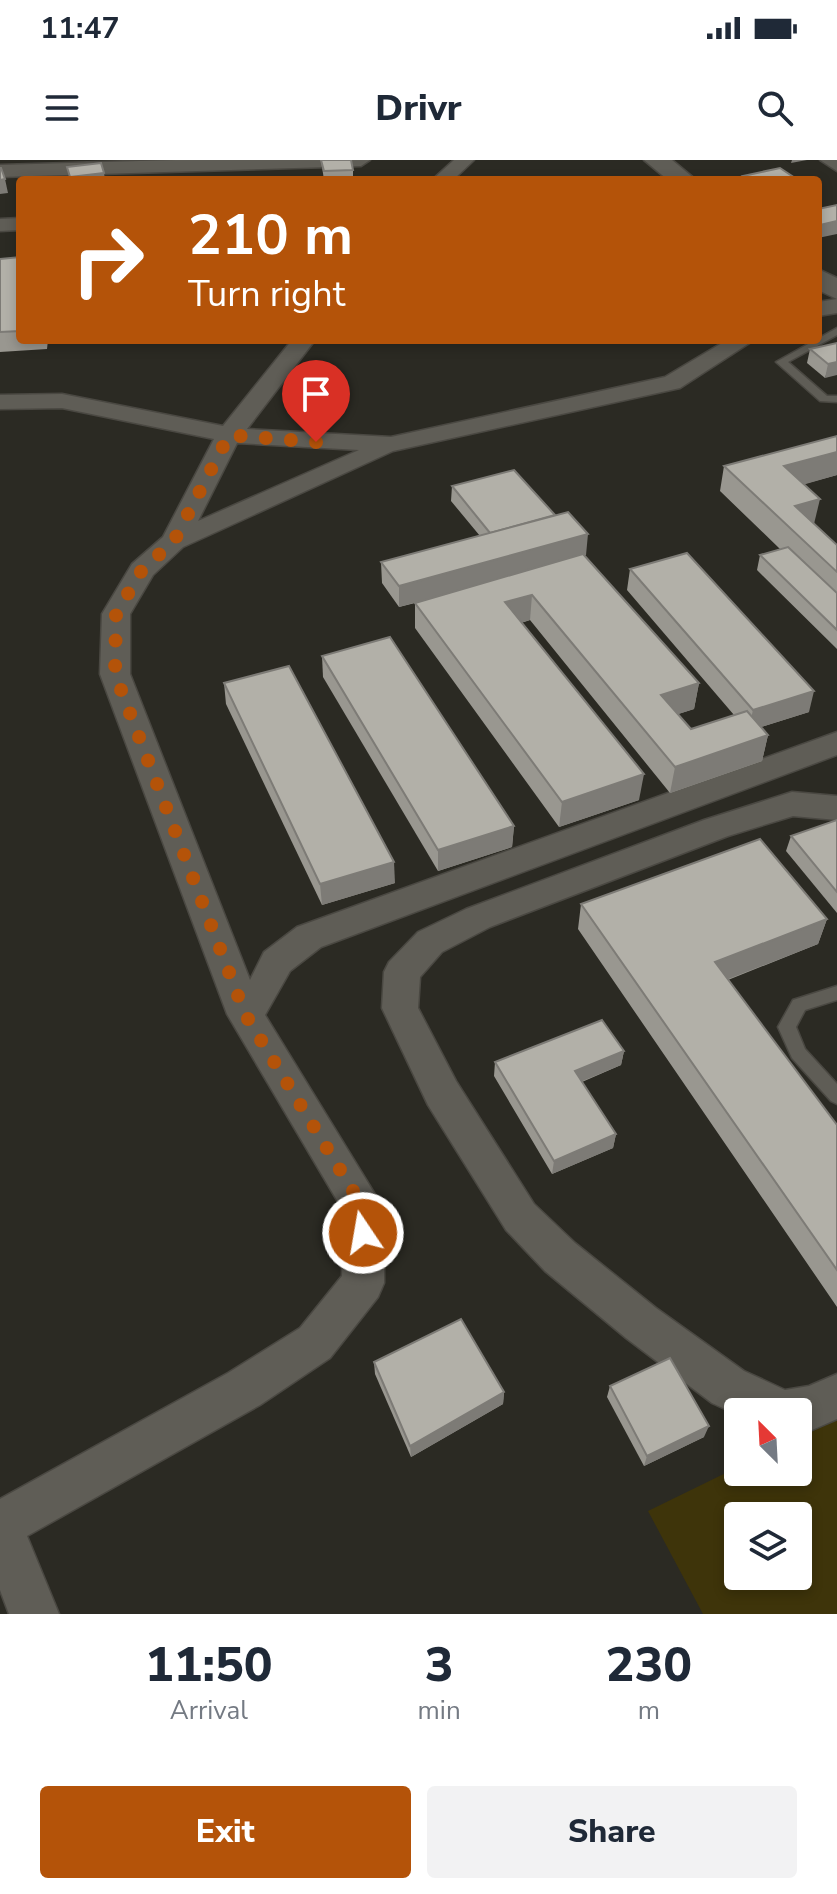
<!DOCTYPE html>
<style>
:root{--surface:#fff;--page:#f2f2f3;--text:#1f2937;--muted:#747a83;--accent:#b45309}
body{margin:0;font-family:"Nunito Sans",sans-serif;background:var(--page);color:var(--text);height:100vh;display:flex;flex-direction:column;font-size:30px;white-space:nowrap}
*{box-sizing:border-box;margin:0}
p{font-size:26px;color:var(--muted)}
.icon{flex:none;width:44px;height:44px;fill:none;stroke:currentColor;stroke-width:2;stroke-linecap:round;stroke-linejoin:round}
.map{position:relative;height:1454px;overflow:hidden}
.details{display:flex;flex-direction:column;background:var(--surface);flex:1}
.details>*{flex:none}
.banner{position:absolute;left:16px;top:16px;width:806px;height:168px;border-radius:8px;box-shadow:0 4px 12px #0003;background:#b45309;color:#fff;overflow:hidden}
.needle{width:52px;rotate:336deg}
.controls{position:absolute;left:724px;top:1238px;display:grid;gap:16px}
.controls a{display:grid;place-items:center;width:88px;height:88px;border-radius:8px;background:var(--surface);box-shadow:0 4px 12px #0003;font-size:40px}
.pin{position:absolute;display:grid;place-items:center;width:68px;height:68px;color:#fff;margin:-82px -34px;border-radius:50% 50% 50% 0;rotate:-45deg;box-shadow:0 0 8px #0007}
.pin .icon{rotate:45deg}
.me{position:absolute;width:88px;margin:-44px;rotate:348deg;stroke-linejoin:round;filter:drop-shadow(0 0 6px #0008)}
.turn{display:flex;align-items:center;gap:28px;height:168px;padding:0 40px;font-size:36px}
.turn .icon{width:104px;height:104px;stroke-width:2.5}
.turn b{display:block;font-size:56px;line-height:68px}
.eta{display:flex;justify-content:space-evenly;align-items:center;height:136px;text-align:center}
.eta b{font-size:48px;font-weight:800;line-height:56px}
.action{display:flex;gap:16px;margin-top:auto;padding:16px 40px}
.action a{flex:1;height:92px;border-radius:8px;background:var(--accent);color:#fff;font-size:32px;font-weight:800;line-height:92px;text-align:center}
.action a+a{background:var(--page);color:var(--text)}
.status{display:flex;justify-content:space-between;align-items:center;height:56px;padding:0 40px;background:var(--surface);direction:ltr}
.status svg{height:22px;fill:currentColor}
header{display:flex;justify-content:space-between;align-items:center;height:104px;padding:0 40px;background:var(--surface);font-size:36px;font-weight:800}
.map>svg:first-child{display:block}
.green{fill:#3e340a;fill-rule:evenodd}
.lines{fill:none;stroke-linecap:round;stroke-linejoin:round}
.lane-casing{stroke:#4a4842;stroke-width:3}
.street-casing{stroke:#4a4842;stroke-width:3}
.secondary-casing{stroke:#4a4842;stroke-width:3}
.lane{fill:#5f5d56;fill-rule:evenodd}
.street{fill:#5f5d56;fill-rule:evenodd}
.secondary{fill:#5f5d56;fill-rule:evenodd}
.wall{fill:#999790}
.shaded-wall{fill:#7d7b76}
.building{fill:#b2b0a8;stroke:#7d7b76;stroke-width:2}
.route{stroke:#b45309;stroke-width:14;stroke-dasharray:0 25.2}
</style>
<div class="status"><b>11:47</b><svg viewBox="0 0 49 12"><path d="M0 12V9h3v3zM5 12V6h3v6zM10 12V3h3v9zM15 12V0h3v12zM26 1h20v11H26zM47 4h2v5h-2z"/></svg></div>
<header><svg class="icon" aria-label="menu" viewBox="0 0 24 24"><path d="M4 6h16M4 12h16M4 18h16"/></svg>Drivr<svg class="icon" aria-label="search" viewBox="0 0 24 24"><circle cx="10" cy="10" r="6"/><path d="M15 15l6 6"/></svg></header>
<div class="map">
<svg width="837" height="1454" viewBox="0 0 837 1454">
<rect width="100%" height="100%" fill="#2b2a23"/>
<path class="green" d="M837,1260V1454H703L648,1351L738,1307V1312H798V1278ZM738,1356H798V1416H738Z"/>
<g class="lines">
<g class="lane-casing">
<g id="lane">
<path d="M837,168V175L788,202L827,236H837V242L820,241L776,202Z"/>
<path d="M837,826V840L805,850L796,867L805,889L837,924V944L831,941L792,898L778,867L793,840Z"/>
</g>
</g>
<g class="street-casing">
<g id="street">
<path d="M175,0H370L361,6L0,17V5Z"/>
<path d="M454,0H474L453,20H432Z"/>
<path d="M820,0H837V11Z"/>
<path d="M20,58V70L0,71V59Z"/>
<path d="M837,139V153L818,156V142Z"/>
<path d="M292,180H315L247,269L391,277L665,217L727,180H754L680,228L393,291L183,387L153,415L130,454V514L250,820L264,792L297,767L837,572V595L321,787L290,811L265,855L384,1049V1123L378,1137L330,1198L260,1245L27,1376L59,1454H9L0,1430V1339L228,1213L300,1168L342,1116L344,1052L227,854L100,514L102,454L132,404L163,377L214,279L62,248L0,249V235L62,234L223,266ZM237,283L359,290L198,361Z"/>
<path d="M792,632L837,636V660L793,656L728,676L490,767L442,792L420,817L418,848L456,921L534,1044L575,1083L656,1148L744,1211L785,1230L809,1226L837,1214V1259L812,1270L798,1273V1252H738V1255L712,1243L626,1178L545,1111L506,1070L428,945L382,848L384,812L389,802L418,772L466,749L704,660Z"/>
</g>
</g>
<g class="secondary-casing">
<g id="secondary">
<path d="M644,0H672L696,20H668Z"/>
<path d="M818,109L837,118V139L818,130Z"/>
</g>
</g>
<use href="#lane" class="lane"/>
<use href="#street" class="street"/>
<use href="#secondary" class="secondary"/>
</g>
<g class="wall">
<path d="M321,0L353,10V20H324Z"/>
<path d="M20,97V180H48L47,189L0,192V99Z"/>
<path d="M837,183L825,218L807,203L810,189Z"/>
<path d="M837,276V315L804,324L814,364L837,385V489L757,410L760,395L780,389L720,331L724,306Z"/>
<path d="M452,326L586,395H584L699,523L694,549L678,554L691,569L734,555L627,430L630,409L809,552L761,567L768,575L762,601L670,633L530,460L521,463L639,640L559,667L415,468V443L399,447L382,423L381,402L480,376L451,341Z"/>
<path d="M322,496L514,666L512,687L438,711L323,517Z"/>
<path d="M224,523L395,723L322,745L226,544Z"/>
<path d="M837,660V753L786,691L791,676Z"/>
<path d="M581,744L827,759L818,784L728,820L837,965V1147L578,769Z"/>
<path d="M624,891L621,905L582,922L616,974L613,988L552,1014L494,916L495,902Z"/>
<path d="M374,1202L504,1232L503,1244L411,1297L375,1214Z"/>
<path d="M610,1226L704,1277L644,1306L607,1237Z"/>
</g>
<g class="shaded-wall">
<path d="M792,0H807L791,3Z"/>
<path d="M104,13L105,20H70V17Z"/>
<path d="M5,19L8,33L0,34V20Z"/>
<path d="M837,61V74L818,78L820,65Z"/>
<path d="M837,202V215L825,218L828,204Z"/>
<path d="M837,292V315L778,332L784,306Z"/>
<path d="M820,339L814,364L795,346Z"/>
<path d="M588,374L586,395L399,447V426Z"/>
<path d="M532,435L530,460L504,468L505,442Z"/>
<path d="M699,523L694,549L657,561L661,535Z"/>
<path d="M814,531L809,552L748,571L753,550Z"/>
<path d="M768,575L762,601L670,633L675,607Z"/>
<path d="M644,614L639,640L559,667L562,642Z"/>
<path d="M514,666L512,687L438,711V690Z"/>
<path d="M394,702L395,723L322,745L320,724Z"/>
<path d="M827,759L818,784L708,827L715,802Z"/>
<path d="M624,891L621,905L573,925L575,911Z"/>
<path d="M616,974L613,988L552,1014L554,1001Z"/>
<path d="M504,1232L503,1244L411,1297L410,1286Z"/>
<path d="M709,1266L704,1277L644,1306L647,1296Z"/>
</g>
<g class="building">
<path d="M321,0H351L353,10L324,11Z"/>
<path d="M101,3L104,13L70,17L67,7Z"/>
<path d="M0,8H1L5,19L0,20Z"/>
<path d="M780,8L795,18L784,20H749L743,16Z"/>
<path d="M654,17L659,20H638Z"/>
<path d="M837,45V61L820,65L818,63V49Z"/>
<path d="M20,97V171L0,172V99Z"/>
<path d="M837,183V202L828,204L810,189Z"/>
<path d="M837,276V292L784,306L820,339L795,346L837,385V412L724,306Z"/>
<path d="M514,310L555,355L490,373L452,326Z"/>
<path d="M568,352L588,374L399,426L381,402Z"/>
<path d="M788,387L837,433V470L760,395Z"/>
<path d="M687,393L814,531L753,550L630,409Z"/>
<path d="M583,394L699,523L661,535L691,569L747,551L768,575L675,607L532,435L505,442L644,614L562,642L415,443Z"/>
<path d="M390,477L514,666L438,690L322,496Z"/>
<path d="M289,506L394,702L320,724L224,523Z"/>
<path d="M837,660V732L791,676Z"/>
<path d="M760,679L827,759L715,802L837,965V1110L581,744Z"/>
<path d="M602,860L624,891L575,911L616,974L554,1001L495,902Z"/>
<path d="M461,1159L504,1232L410,1286L374,1202Z"/>
<path d="M670,1198L709,1266L647,1296L610,1226Z"/>
</g>
<g class="lines">
<path class="route" d="M316,282L229,275L174,381L142,410L116,454L115,514L245,854L364,1049L363,1073"/>
</g>
</svg>
<div class="controls">
<a><svg class="needle" viewBox="-14 -14 28 28"><path d="M0-13l5 13h-10z" fill="#e53935"/><path d="M0 13l5-13h-10z" fill="#747a83"/></svg></a>
<a><svg class="icon" aria-label="layers" viewBox="0 0 24 24"><path d="M12 4l9 5-9 5-9-5zM3 14l9 5 9-5"/></svg></a>
</div>
<div class="pin" style="left:316px;top:282px;background:#d93025"><svg class="icon" aria-label="arrive" viewBox="0 0 24 24"><path d="M6 21V4h12l-3 4 3 4H6"/></svg></div>
<svg class="me" style="left:363px;top:1073px" viewBox="-20 -20 40 40"><circle r="17" fill="#b45309" stroke="#fff" stroke-width="3"/><path d="M0-11L8 9 0 5-8 9z" fill="#fff"/></svg>
<div class="banner">
<div class="turn"><svg class="icon" aria-label="right" viewBox="0 0 24 24"><path d="M7 20v-9h11M14 6l5 5-5 5"/></svg><div><b>210 m</b>Turn right</div></div>
</div>
</div>
<section class="details">
<div class="eta">
<div><b>11:50</b><p>Arrival</p></div>
<div><b>3</b><p>min</p></div>
<div><b>230</b><p>m</p></div>
</div>
<div class="action"><a>Exit</a><a>Share</a></div>
</section>
